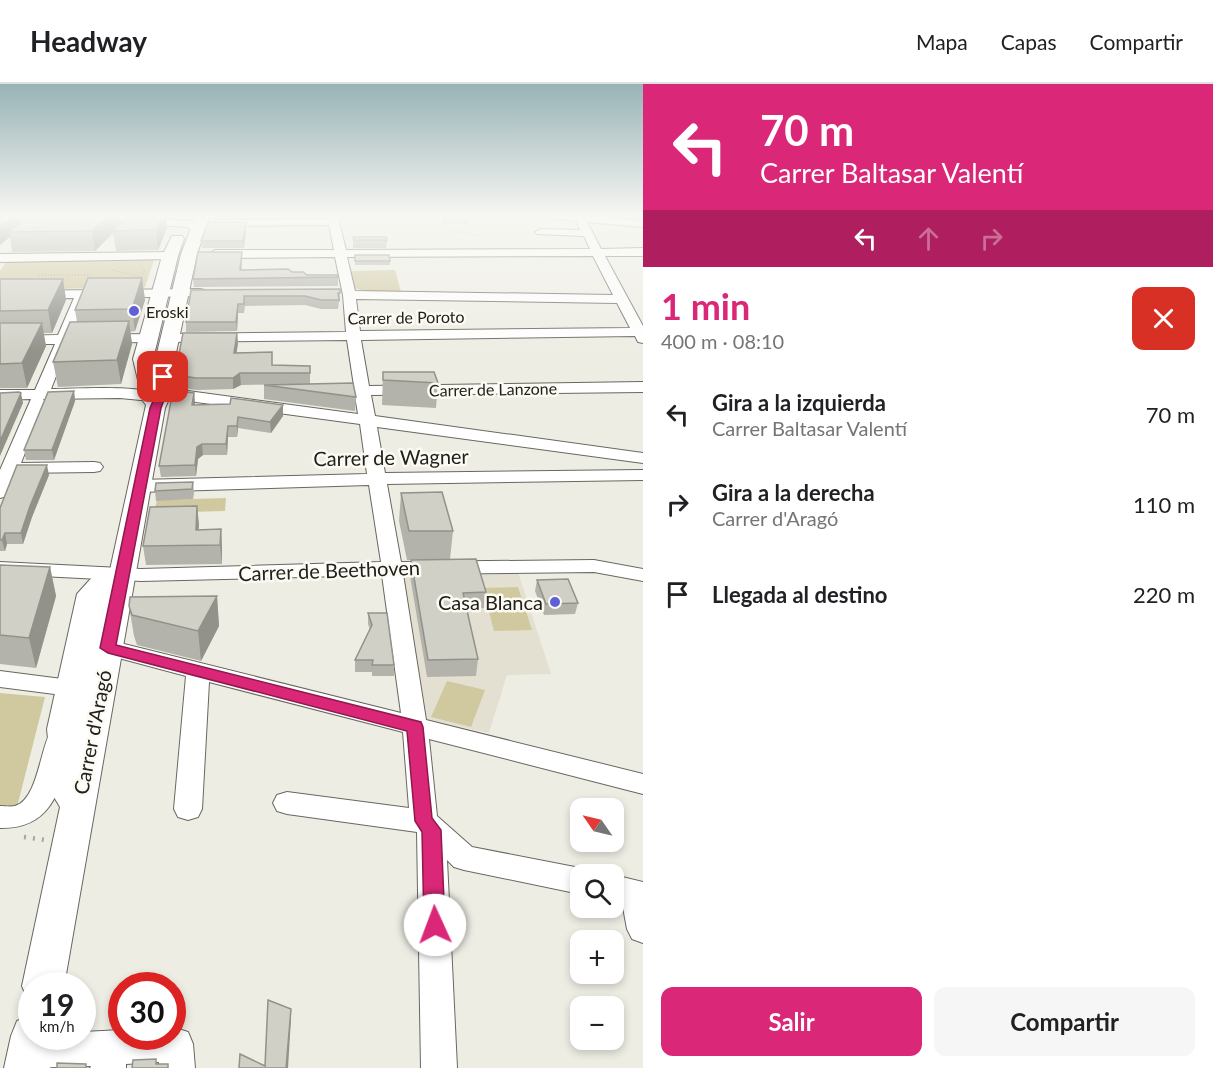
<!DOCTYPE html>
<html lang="es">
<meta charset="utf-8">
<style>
:root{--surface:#fff;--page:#f6f6f6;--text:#202124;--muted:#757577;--line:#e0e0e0;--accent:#db2777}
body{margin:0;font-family:Lato,sans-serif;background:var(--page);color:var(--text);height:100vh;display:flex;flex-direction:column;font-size:22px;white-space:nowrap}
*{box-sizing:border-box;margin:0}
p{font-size:20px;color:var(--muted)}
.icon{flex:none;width:33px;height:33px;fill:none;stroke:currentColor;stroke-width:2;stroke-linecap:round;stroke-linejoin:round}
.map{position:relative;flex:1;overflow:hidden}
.panel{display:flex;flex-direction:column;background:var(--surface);width:570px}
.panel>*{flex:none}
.top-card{background:#db2777;color:#fff;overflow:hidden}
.needle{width:39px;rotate:304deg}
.fabs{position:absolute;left:570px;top:714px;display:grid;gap:12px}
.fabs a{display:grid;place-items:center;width:54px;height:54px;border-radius:12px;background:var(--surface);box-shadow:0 3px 9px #0003;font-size:30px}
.speed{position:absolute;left:18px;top:888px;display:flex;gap:12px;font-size:30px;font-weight:700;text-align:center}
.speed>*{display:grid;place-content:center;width:78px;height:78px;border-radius:50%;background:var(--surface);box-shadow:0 3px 9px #0003;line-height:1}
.speed small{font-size:15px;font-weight:400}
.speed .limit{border:9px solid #d22;background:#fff;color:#111}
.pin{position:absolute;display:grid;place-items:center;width:51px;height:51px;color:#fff;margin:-26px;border-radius:12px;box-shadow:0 3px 9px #0006}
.me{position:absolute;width:66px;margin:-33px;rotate:358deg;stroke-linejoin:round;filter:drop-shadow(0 0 4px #0008)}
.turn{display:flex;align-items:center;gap:21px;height:126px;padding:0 18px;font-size:27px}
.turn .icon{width:78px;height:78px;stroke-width:2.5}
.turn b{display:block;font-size:42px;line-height:51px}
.lanes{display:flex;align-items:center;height:57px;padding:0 18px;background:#0003;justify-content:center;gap:30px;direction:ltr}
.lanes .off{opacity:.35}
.round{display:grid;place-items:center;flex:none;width:63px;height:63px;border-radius:12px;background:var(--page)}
.head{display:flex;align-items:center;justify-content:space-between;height:102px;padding:0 18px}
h1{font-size:36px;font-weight:700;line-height:45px;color:var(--accent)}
.cta{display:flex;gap:12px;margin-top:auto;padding:12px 18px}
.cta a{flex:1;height:69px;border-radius:12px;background:var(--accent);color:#fff;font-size:24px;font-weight:700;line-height:69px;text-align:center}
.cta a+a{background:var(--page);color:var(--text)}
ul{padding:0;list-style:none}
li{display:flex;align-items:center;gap:18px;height:90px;padding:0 18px}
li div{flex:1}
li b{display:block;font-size:22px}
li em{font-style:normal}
header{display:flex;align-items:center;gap:36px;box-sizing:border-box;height:84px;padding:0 30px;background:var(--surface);border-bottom:2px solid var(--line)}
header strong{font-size:28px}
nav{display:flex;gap:33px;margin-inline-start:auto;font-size:21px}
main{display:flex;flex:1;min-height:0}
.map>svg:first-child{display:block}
.built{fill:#e3e0d1}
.green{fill:#d0c89f}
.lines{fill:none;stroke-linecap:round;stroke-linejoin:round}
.stream{stroke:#c0b26b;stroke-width:3}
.minor-casing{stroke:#696760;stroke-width:2}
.major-casing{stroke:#696760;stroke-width:2}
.path-far1{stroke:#a6a69f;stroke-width:1.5;stroke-dasharray:1 2;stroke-linecap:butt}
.path{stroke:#a6a69f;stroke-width:4.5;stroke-dasharray:2 7;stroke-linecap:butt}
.minor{fill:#fff;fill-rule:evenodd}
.major{fill:#fff;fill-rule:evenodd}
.wall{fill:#b4b3ab}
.shaded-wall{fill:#92928b}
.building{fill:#d1d0c7;stroke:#92928b;stroke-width:1.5}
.route{fill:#db2777;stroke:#8e194d;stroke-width:1.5}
.poi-dot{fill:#5d60d8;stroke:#fcfaf2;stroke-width:2}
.labels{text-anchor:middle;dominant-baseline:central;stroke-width:5;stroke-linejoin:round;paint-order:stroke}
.far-poi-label{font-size:16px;fill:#20201d;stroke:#fcfaf2;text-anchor:start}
.far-street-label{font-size:16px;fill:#20201d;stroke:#fcfaf2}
.street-label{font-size:20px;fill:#20201d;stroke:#fcfaf2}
.poi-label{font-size:20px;fill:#20201d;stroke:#fcfaf2;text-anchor:end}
</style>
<header>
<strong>Headway</strong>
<nav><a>Mapa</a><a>Capas</a><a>Compartir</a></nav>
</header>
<main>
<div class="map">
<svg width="643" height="984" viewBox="0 0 643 984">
<rect width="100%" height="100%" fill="#eeede4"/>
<path class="built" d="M518,488L551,590L507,591L489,649L427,636L403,492Z"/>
<g class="green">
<path d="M154,176L145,203L0,206V187L6,178Z"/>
<path d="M395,186L401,208H366L354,204L351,187Z"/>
<path d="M226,414L225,427L154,429L157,416Z"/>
<path d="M518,503L532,546L494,547L483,504Z"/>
<path d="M447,597L485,606L471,643L431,633Z"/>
<path d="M0,609L45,613L16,727L0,723Z"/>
</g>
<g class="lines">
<path class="stream" d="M630,131L643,133"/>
<g class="minor-casing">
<g id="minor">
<path d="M33,131H91L192,137L196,138L202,147L196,150L192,149L188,143L38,134Z"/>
<path d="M331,131H341L339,138L346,166L590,165L584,152L537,150L535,148L541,145L580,146L576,137L547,134L542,131H583L643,137V143L587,138L601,165L643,164V172H605L643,242V259L638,258L635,252L361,256L369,302L643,298V308L371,311L375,332L643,369V379L377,343L385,389L643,386V396L387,400L401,478L594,476L643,485V497L594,488L403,490L426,636L643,690V710L429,655L437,732L472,763L580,784L592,790H580V810L464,786L454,783L447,776L457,984H421L417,748L287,730L277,727L273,719L277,711L287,708L409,724L403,648L209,598L202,725L198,733L188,736L178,733L174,725L186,592L100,569L96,564L100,559L108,556L401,629L382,491L141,497L0,490V478L141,485L381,478L369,401L139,408L132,406L130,402L132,398L139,396L367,390L360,340L166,314L158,309L166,304L358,330L355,312L343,310L341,307L343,304L354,302L347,256L170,258L163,254L170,250L346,248L343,211L335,173L215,174L209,170L215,166H334L329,141L218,142L213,139L218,136L330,135ZM593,172L613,211L355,207L347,173ZM356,215L617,219L630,244L360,247Z"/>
<path d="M170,168L174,169V175L0,178V170Z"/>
<path d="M200,205L205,206L206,209L205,212L87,214L72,251L149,250L156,254L149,258L69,259L51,305C70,305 149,300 159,312L151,317L120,314L43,315L45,318L21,379L94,378L100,379L103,383L100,387L94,388L17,389L7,412L0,414V386L31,315L0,316V306H35L55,260H0V252L58,251L74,214L0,215V207Z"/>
<path d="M0,587L70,596L79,598L82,604L79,610L70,612L0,603Z"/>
<path d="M59,647L68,649L72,656C61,700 56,745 0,744V722C4,722 11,723 15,722C37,716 40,667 50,649Z"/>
<path d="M614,791L643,798V859L632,855L627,845L622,818L614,817Z"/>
<path d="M172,943L188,948L193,960L195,984H159V978L126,980V984H90L91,982L27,984L18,980L13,968L18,956L32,951L82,952V948L122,946V952H172Z"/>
</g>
</g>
<g class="major-casing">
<g id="major">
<path d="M196,131H210L197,170L174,278L172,308L165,324L151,402L64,902H32V917L28,916L22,902L60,723L54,713L47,645L77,510L95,490L110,486L146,321L143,317L133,275L162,172L172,152H182L184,155L178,172L153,275L154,281L181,170Z"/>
<path d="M32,931V952H55L50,984H4L11,952L17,937Z"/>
</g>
</g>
<g class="path-far1">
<path d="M480,138L483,131"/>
<path d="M449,146L480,152"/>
<path d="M112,186L141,193"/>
<path d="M39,191H91"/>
<path d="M138,198L144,187L141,182"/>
</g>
<path class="path" d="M24,753L46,756"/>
<use href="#minor" class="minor"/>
<use href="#major" class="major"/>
</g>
<g class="wall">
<path d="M0,131H120L121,139L129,131H123H166L167,144L158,166L116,167L113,149L95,167L12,168L10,153Z"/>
<path d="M213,131H248L247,135H213Z"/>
<path d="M442,131H470L466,140L442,139Z"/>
<path d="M246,145L244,164H202L201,157Z"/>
<path d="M353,153L387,156L386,164H353Z"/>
<path d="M242,168V186L292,188L307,191L338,193V202L194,203L193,195Z"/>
<path d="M355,171L390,177V181H355Z"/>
<path d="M142,194L145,216L135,247L130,248L132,260L121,300L58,303L53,278L77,238L75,226Z"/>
<path d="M0,195H63L66,216L52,249H43L46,262L27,304H0Z"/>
<path d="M191,206L340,209V218H339L338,225H321L305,221L245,222L244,229H238L237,247L186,248V238Z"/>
<path d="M237,249L238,259L236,269L273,281L310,289V300L356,313L355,327L264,315V301L309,300L241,301L233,305L197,306L176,303L175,291Z"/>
<path d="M383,288L438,299L436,324L382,321Z"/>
<path d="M74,307L75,317L54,376H26L24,366Z"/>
<path d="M194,309L195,321H283V332L271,349L238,344L237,353H228L227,371H203L198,375L196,392L161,393L159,382Z"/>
<path d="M49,391L32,433L23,460H7L5,467H0V424Z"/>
<path d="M193,398L194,409L193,415L156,417L155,407Z"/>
<path d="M401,409L453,447L450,475L407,476L399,437Z"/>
<path d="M197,422L198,446L221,445L222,464V480L146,481L143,462Z"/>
<path d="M411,476L486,508L484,524L467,525L478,575L476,592L427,593L410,492Z"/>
<path d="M0,481L50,483L56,512L36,584L0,580Z"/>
<path d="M537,496L578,519L575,530L544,531L535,507Z"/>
<path d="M217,512L219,542L201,577L137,561L134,552L129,522Z"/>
<path d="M368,529L394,581V592H372V588H355V576L370,546L368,540Z"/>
</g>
<g class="shaded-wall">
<path d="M16,131H33L9,148L10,153L0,161V143Z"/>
<path d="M110,131H120L122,141L113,147V149L95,167L92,147Z"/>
<path d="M163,131H166L167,144L158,166L156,146Z"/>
<path d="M467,131H470L466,140V133Z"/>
<path d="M246,138V145L244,164L243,157Z"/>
<path d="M142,194L145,216L135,247L132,225Z"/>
<path d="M63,195L66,216L52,249L48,226Z"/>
<path d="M238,220V229L237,247L236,238Z"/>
<path d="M129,237L132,260L121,300L117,276Z"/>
<path d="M42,239L46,262L27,304L22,279Z"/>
<path d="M237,249L238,259L235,280L234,269Z"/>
<path d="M240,289L241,301L233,305V294Z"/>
<path d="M74,307L75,317L54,376L52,366Z"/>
<path d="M21,309L23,319L0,372V357Z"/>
<path d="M194,309L195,319L193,332L192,321Z"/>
<path d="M283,321V332L271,349L270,338Z"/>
<path d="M238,333V344L237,353V342Z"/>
<path d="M228,342V353L227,371L226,360Z"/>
<path d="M202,360L203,371L198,375L196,392L195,381L197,363Z"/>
<path d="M47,381L49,391L32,433L23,460L21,449L30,422Z"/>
<path d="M197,422L199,440L198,461L196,446Z"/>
<path d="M221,445L222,464V480L220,461Z"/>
<path d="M5,449L7,460L5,467L2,456Z"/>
<path d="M50,483L56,512L36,584L29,554Z"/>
<path d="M217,512L219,542L201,577L198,547Z"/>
<path d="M291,925V935L288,984H286Z"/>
</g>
<g class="building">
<path d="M0,131H16L0,143Z"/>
<path d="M30,131H110L92,147L9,148Z"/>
<path d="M130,131H163L156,146L113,147Z"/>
<path d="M442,131H467L466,133Z"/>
<path d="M208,138H246L243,157H201Z"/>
<path d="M353,153H386L387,156H354Z"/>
<path d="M198,168H242L240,186L288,185L292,188H303L307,191H337L338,193L193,195Z"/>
<path d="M355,171H389L390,177H355Z"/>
<path d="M88,194H142L132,225L75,226Z"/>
<path d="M0,195H63L48,226L0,227Z"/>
<path d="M340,205V209H338L339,216H321L305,212H244V220H238L236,238H186L191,206Z"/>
<path d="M129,237L117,276L53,278L70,238Z"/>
<path d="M0,239H42L22,279L0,280Z"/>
<path d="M183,249H237L234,269L272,268V281L310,282V289H240L233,294H196L175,291Z"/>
<path d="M383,288H434L438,299L383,296Z"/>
<path d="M353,299L356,313L264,301Z"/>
<path d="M173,306L194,309L192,321L230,320L231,314L283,321L270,338L238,333L237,342H228L226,360H202L197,363L195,381L159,382Z"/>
<path d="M74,307L52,366H24L48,308Z"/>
<path d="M19,308L21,309L0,357V309Z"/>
<path d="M17,381H47L30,422L21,449H5L2,456H0V424Z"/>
<path d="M193,398L192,405L155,407L156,399Z"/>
<path d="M442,408L453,447H409L401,409Z"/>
<path d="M197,422L196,446L221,445L220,461L143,462L150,423Z"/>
<path d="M476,475L486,508L463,509L478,575L428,576L411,476Z"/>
<path d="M0,481L50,483L29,554L0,551Z"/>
<path d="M568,495L578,519L546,520L537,496Z"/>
<path d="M217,512L198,547L132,531L129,522L130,513Z"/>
<path d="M368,529H387L394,581H372L373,576H355L372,541Z"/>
<path d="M268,916L291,925L286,984H239L240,970L265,982Z"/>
<path d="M156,975V980H168V984H132L133,976Z"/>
<path d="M57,979L86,980V984H57Z"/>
</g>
<linearGradient id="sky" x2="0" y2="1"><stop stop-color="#98b3b6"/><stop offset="0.49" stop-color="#f7f7f3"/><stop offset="1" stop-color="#f7f7f3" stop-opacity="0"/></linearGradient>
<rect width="643" height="269" fill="url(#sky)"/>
<path class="route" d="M163,290L168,293L167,308L161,324L116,561L421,638L423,643L432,734L441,746L445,841L442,847L435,850L427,847L424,841L422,748L415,737L407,647L108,569L100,564L150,324L157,308L158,293Z"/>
<g class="poi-dot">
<circle cx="134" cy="227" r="6"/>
<circle cx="555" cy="518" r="6"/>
</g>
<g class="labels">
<g class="far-poi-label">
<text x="146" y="227">Eroski</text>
</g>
<g class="far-street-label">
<text transform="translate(406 233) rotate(-1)">Carrer de Poroto</text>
<text transform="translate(493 305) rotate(-1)">Carrer de Lanzone</text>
</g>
<g class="street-label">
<text transform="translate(391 373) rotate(-1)">Carrer de Wagner</text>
<text transform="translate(329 486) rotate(-2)">Carrer de Beethoven</text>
<text transform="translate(92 648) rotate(-79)">Carrer d'Aragó</text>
</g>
<g class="poi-label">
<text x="543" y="518">Casa Blanca</text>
</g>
</g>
</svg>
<div class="fabs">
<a><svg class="needle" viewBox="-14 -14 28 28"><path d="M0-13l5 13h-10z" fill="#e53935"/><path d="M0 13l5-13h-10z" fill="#757577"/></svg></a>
<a><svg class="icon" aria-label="search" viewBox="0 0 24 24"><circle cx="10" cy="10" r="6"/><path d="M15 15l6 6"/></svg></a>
<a>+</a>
<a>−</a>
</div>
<div class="speed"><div>19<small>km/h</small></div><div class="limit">30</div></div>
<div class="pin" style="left:163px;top:293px;background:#d93025"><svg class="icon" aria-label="arrive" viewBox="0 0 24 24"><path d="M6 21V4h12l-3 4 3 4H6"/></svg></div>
<svg class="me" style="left:435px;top:841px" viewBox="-20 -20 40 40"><circle r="19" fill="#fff"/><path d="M0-13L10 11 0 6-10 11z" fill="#db2777"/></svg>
</div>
<section class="panel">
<div class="top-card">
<div class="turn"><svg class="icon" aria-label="left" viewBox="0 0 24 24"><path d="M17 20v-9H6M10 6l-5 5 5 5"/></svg><div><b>70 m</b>Carrer Baltasar Valentí</div></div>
<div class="lanes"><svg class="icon" aria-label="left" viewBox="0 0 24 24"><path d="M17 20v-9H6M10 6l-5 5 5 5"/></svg><svg class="icon off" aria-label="ahead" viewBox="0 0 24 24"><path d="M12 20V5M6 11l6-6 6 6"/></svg><svg class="icon off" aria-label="right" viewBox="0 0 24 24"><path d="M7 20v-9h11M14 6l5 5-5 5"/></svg></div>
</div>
<div class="head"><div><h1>1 min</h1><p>400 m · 08:10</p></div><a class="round" style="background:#d93025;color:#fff"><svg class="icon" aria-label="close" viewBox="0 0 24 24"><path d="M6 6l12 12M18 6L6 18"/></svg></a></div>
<ul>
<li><svg class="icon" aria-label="left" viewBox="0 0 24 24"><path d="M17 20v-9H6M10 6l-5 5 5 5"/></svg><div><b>Gira a la izquierda</b><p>Carrer Baltasar Valentí</p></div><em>70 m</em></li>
<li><svg class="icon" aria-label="right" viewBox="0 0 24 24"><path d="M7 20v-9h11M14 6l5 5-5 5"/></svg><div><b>Gira a la derecha</b><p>Carrer d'Aragó</p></div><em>110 m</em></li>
<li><svg class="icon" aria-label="arrive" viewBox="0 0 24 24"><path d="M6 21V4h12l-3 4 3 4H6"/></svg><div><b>Llegada al destino</b></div><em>220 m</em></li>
</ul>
<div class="cta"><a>Salir</a><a>Compartir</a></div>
</section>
</main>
